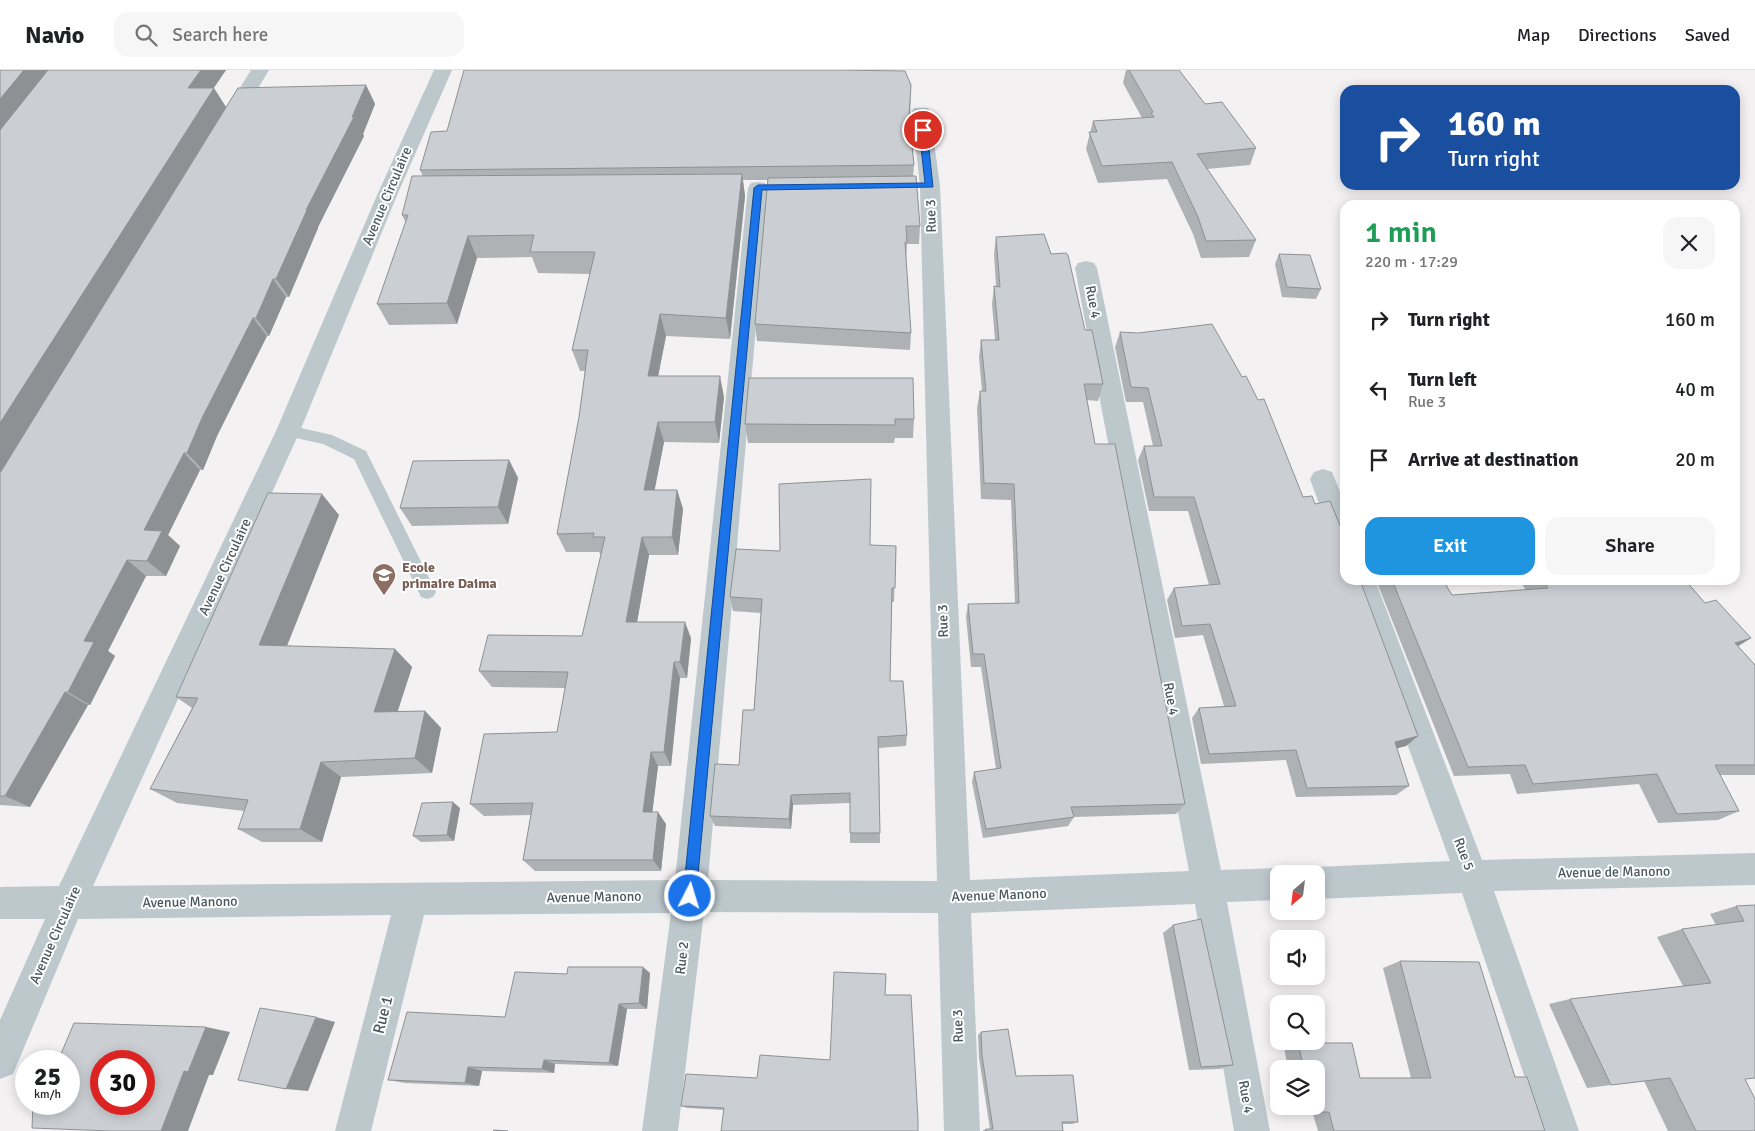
<!DOCTYPE html>
<meta charset="utf-8">
<style>
:root{--surface:#fff;--page:#f6f6f6;--text:#202124;--muted:#757577;--line:#e0e0e0;--accent:#1f94df}
body{margin:0;font-family:Signika,sans-serif;background:var(--page);color:var(--text);height:100vh;display:flex;flex-direction:column;font-size:19px;white-space:nowrap}
*{box-sizing:border-box;margin:0}
p{font-size:16px;color:var(--muted)}
.icon{flex:none;width:28px;height:28px;fill:none;stroke:currentColor;stroke-width:2;stroke-linecap:round;stroke-linejoin:round}
.map{position:relative;flex:1;overflow:hidden}
.drawer{position:absolute;left:1340px;top:130px;width:400px;height:385px;display:flex;flex-direction:column;background:var(--surface);border-radius:15px;box-shadow:0 2px 12px #0003}
.drawer>*{flex:none}
.top-card{position:absolute;left:1340px;top:15px;width:400px;height:105px;border-radius:15px;box-shadow:0 2px 12px #0003;background:#1a4fa0;color:#fff;overflow:hidden}
.needle{width:32px;rotate:208deg}
.controls{position:absolute;left:1270px;top:795px;display:grid;gap:10px}
.controls a{display:grid;place-items:center;width:55px;height:55px;border-radius:10px;background:var(--surface);box-shadow:0 2px 12px #0003;font-size:25px}
.speed{position:absolute;left:15px;top:980px;display:flex;gap:10px;font-size:25px;font-weight:700;text-align:center}
.speed>*{display:grid;place-content:center;width:65px;height:65px;border-radius:50%;background:var(--surface);box-shadow:0 2px 12px #0003;line-height:1}
.speed small{font-size:12px;font-weight:400}
.speed .limit{border:8px solid #d22;background:#fff;color:#111}
.pin{position:absolute;display:grid;place-items:center;width:42px;height:42px;color:#fff;margin:-21px;border:2px solid #fff;border-radius:50%;box-shadow:0 1px 5px #0007}
.me{position:absolute;width:55px;margin:-28px;rotate:5deg;stroke-linejoin:round;filter:drop-shadow(0 0 4px #0008)}
.turn{display:flex;align-items:center;gap:18px;height:105px;padding:0 25px;font-size:22px}
.turn .icon{width:65px;height:65px;stroke-width:2.5}
.turn b{display:block;font-size:35px;line-height:42px}
.round{display:grid;place-items:center;flex:none;width:52px;height:52px;border-radius:15px;background:var(--page)}
.overview{display:flex;align-items:center;justify-content:space-between;height:85px;padding:0 25px}
h1{font-size:30px;font-weight:600;line-height:38px;color:#1e9e55}
.primary-button{display:flex;gap:10px;margin-top:auto;padding:10px 25px}
.primary-button a{flex:1;height:58px;border-radius:15px;background:var(--accent);color:#fff;font-size:20px;font-weight:600;line-height:58px;text-align:center}
.primary-button a+a{background:var(--page);color:var(--text)}
ul{padding:0;list-style:none}
li{display:flex;align-items:center;gap:15px;height:70px;padding:0 25px}
li div{flex:1}
li b{display:block;font-size:19px}
li em{font-style:normal}
header{display:flex;align-items:center;gap:30px;box-sizing:border-box;height:70px;padding:0 25px;background:var(--surface);border-bottom:1px solid var(--line)}
header strong{font-size:24px}
nav{display:flex;gap:28px;margin-inline-start:auto;font-size:18px}
.search{width:350px;height:45px;background:var(--page);display:flex;align-items:center;gap:12px;box-sizing:border-box;padding:0 18px;border-radius:15px;color:var(--muted);font-size:19px}
.map>svg:first-child{display:block}
.lines{fill:none;stroke-linecap:round;stroke-linejoin:round}
.service{fill:#bdc8cd;fill-rule:evenodd}
.minor{fill:#bdc8cd;fill-rule:evenodd}
.wall{fill:#afb2b5}
.shaded-wall{fill:#8e9194}
.building{fill:#cbcfd3;stroke:#8e9194;fill-rule:evenodd}
.route{fill:#1a73e8;stroke:#114b97}
.labels{text-anchor:middle;dominant-baseline:central;stroke-width:4;stroke-linejoin:round;paint-order:stroke}
.street-label{font-size:14px;fill:#49585e;stroke:#fff}
.education-label{font-size:14px;font-weight:bold;fill:#785e54;stroke:#fff;text-anchor:start}
.near-street-label{font-size:16px;fill:#49585e;stroke:#fff}
</style>
<header>
<strong>Navio</strong>
<div class="search"><svg class="icon" aria-label="search" viewBox="0 0 24 24"><circle cx="10" cy="10" r="6"/><path d="M15 15l6 6"/></svg>Search here</div>
<nav><a>Map</a><a>Directions</a><a>Saved</a></nav>
</header>
<div class="map">
<svg width="1755" height="1061" viewBox="0 0 1755 1061">
<rect width="100%" height="100%" fill="#f3f1f1"/>
<g class="lines">
<path class="service" d="M288,355L332,365L366,381L436,522L433,527L427,529L421,527L354,389L323,374L282,365L280,361L282,357Z"/>
<g class="minor">
<path d="M251,0H269L237,54H223L220,50Z"/>
<path d="M434,0H452L398,123L300,361L93,816L675,810L748,118L751,113L758,112L765,113L768,118L708,810L937,811L920,116L912,42L914,38H928L930,42L940,116L970,810L1189,801L1075,198L1078,193L1086,191L1094,193L1097,198L1221,800L1279,798L1291,804H1279V830L1227,832L1270,1061H1234L1195,834L971,843L980,1061H944L938,843L704,842L678,1061H642L671,843L424,845L371,1061H335L391,845L78,849L13,1004L0,1009V950L45,849H0V817L59,816L276,361L378,123Z"/>
<path d="M1323,399L1332,402L1345,434V480L1336,477L1332,469L1310,409L1314,402Z"/>
<path d="M1347,510H1375L1482,790L1755,783V815L1494,821L1579,1061H1543L1462,823L1316,829V804H1304L1316,797L1450,791Z"/>
</g>
</g>
<g class="wall">
<path d="M0,0H226L213,18L226,37L366,15L375,34L363,64L364,66L318,157V158L289,227H286L269,266H267L217,366L203,400H200L168,465L180,476L166,506H146L108,581L115,586L90,635H88L30,737L0,735Z"/>
<path d="M1126,0H1179L1205,34L1256,78L1250,95L1207,99L1256,170L1249,187L1201,188L1193,164L1167,109L1098,113L1086,79L1093,51L1142,48L1123,13Z"/>
<path d="M911,15L910,50L914,95L913,106L920,156L919,174H907L906,190L911,263L910,280L757,271L755,254L768,110H743L745,126L730,269L666,266L658,306L724,327L719,373L664,372L654,420H677L683,439L678,485H649L637,552L691,568L687,608H680L671,696H658L652,742L666,754L661,801H535L523,790L531,745L484,746L470,734L557,662L565,618L492,617L479,601L582,566L601,485L599,482H566L557,464L579,347L585,301H580L572,280L590,204L538,203L532,187L477,188L457,254L389,255L377,234L406,153L402,145L423,106L420,100L447,61Z"/>
<path d="M996,167L1051,184L1085,260L1103,314L1098,331L1087,330L1095,374L1185,734L1176,744L1074,747L1068,756L983,768L972,712L974,702L996,699L981,597H971L966,547L968,534L1015,533L1011,430L981,429L977,338L980,321H982L979,287L981,270H995L992,234L994,216H996L994,184Z"/>
<path d="M1279,184L1321,219L1316,229L1282,227L1275,194Z"/>
<path d="M1120,262L1303,427L1345,510L1418,666L1406,676L1397,678L1409,716L1396,725L1296,727L1286,690L1201,694L1192,648L1199,638L1224,636L1203,565L1175,568L1167,530L1174,518L1209,515L1188,441H1149L1138,390L1144,376H1153L1143,332H1126L1115,277Z"/>
<path d="M749,308L914,349L913,368H895L894,373H748L745,354Z"/>
<path d="M509,390L518,408L508,454L412,456L400,438Z"/>
<path d="M339,445L287,576L395,579L412,597L397,642L425,641L441,658L432,703L341,707L322,772H262L238,759L244,741L177,733L150,719L192,638L176,627Z"/>
<path d="M896,476L894,532H892L890,611L907,665L906,676L879,678L880,773H850V733L793,735L791,759L715,756L710,746L739,695L754,640L761,543L733,541L730,527L780,481Z"/>
<path d="M1376,510H1443L1452,525L1526,520L1519,510H1685L1705,533L1751,568L1738,576L1755,595V705H1720L1739,741L1718,750L1658,753L1639,714L1517,724L1510,704L1454,706Z"/>
<path d="M460,738L454,771L421,772L413,766Z"/>
<path d="M1755,835L1745,1009L1755,1061H1668L1644,1011L1587,1018L1549,934L1570,929L1683,916L1657,867L1682,859L1716,855L1710,844L1736,836Z"/>
<path d="M1173,855L1233,995L1220,999L1189,1000L1163,863Z"/>
<path d="M1400,891L1515,1007L1545,1061H1318L1313,1044H1297L1296,1036H1316V999H1288L1284,977L1298,973L1360,1008H1411L1383,898Z"/>
<path d="M650,903L647,939H627L618,996L555,994L554,1003L482,1001L479,1016L405,1013L388,1010L505,947L567,904Z"/>
<path d="M885,925L918,1061L724,1040L687,1038L681,1036L757,1008L830,990Z"/>
<path d="M981,962L1016,1006L1078,1052L1072,1054H1062L1063,1061H983V1060L986,1059H990L979,988L978,965Z"/>
</g>
<g class="shaded-wall">
<path d="M24,0H54L0,68V29Z"/>
<path d="M201,0H226L201,37L188,18Z"/>
<path d="M366,15L375,34L363,64L364,66L318,157V158L289,227L276,209L306,140L352,47Z"/>
<path d="M214,18L226,37L0,403V353Z"/>
<path d="M742,104L745,126L730,269L726,248Z"/>
<path d="M468,166L477,188L457,254L447,233Z"/>
<path d="M273,209L286,227L269,266L256,248Z"/>
<path d="M660,244L666,266L654,327L648,306Z"/>
<path d="M253,248L267,266L217,366L203,400L187,383L202,348Z"/>
<path d="M720,306L724,327L719,373L715,352Z"/>
<path d="M658,352L664,372L651,439L644,420Z"/>
<path d="M184,383L200,400L168,465L180,476L166,506L147,491L144,460Z"/>
<path d="M509,390L518,408L508,454L498,437Z"/>
<path d="M677,420L683,439L678,485L672,467Z"/>
<path d="M322,424L339,445L280,593L259,575Z"/>
<path d="M642,467L649,485L634,569L626,552Z"/>
<path d="M127,490L146,506L108,581L115,586L90,635L68,622L84,571Z"/>
<path d="M685,552L691,568L687,608L680,592Z"/>
<path d="M1751,568L1732,580L1735,573Z"/>
<path d="M395,579L412,597L392,659L374,642Z"/>
<path d="M674,592L680,608L671,696L664,682Z"/>
<path d="M65,622L88,635L30,737L5,726Z"/>
<path d="M425,641L441,658L432,703L415,688Z"/>
<path d="M1418,666L1406,676L1383,682L1395,672Z"/>
<path d="M651,682L658,696L651,754L643,742Z"/>
<path d="M321,692L341,707L322,772L300,759Z"/>
<path d="M791,725L793,735L791,759L789,749Z"/>
<path d="M453,732L460,738L454,771L447,765Z"/>
<path d="M658,742L666,754L661,801L653,790Z"/>
<path d="M643,897L650,903L647,939L639,933Z"/>
<path d="M619,934L627,939L618,996L609,993Z"/>
<path d="M316,947L335,952L308,1021L286,1019Z"/>
<path d="M206,957L230,962L213,1005H209L188,1061H161L184,1001Z"/>
<path d="M544,990L555,994L554,1003L542,999Z"/>
<path d="M468,997L482,1001L479,1016L465,1013Z"/>
</g>
<g class="building">
<path d="M0,0H24L0,29Z"/>
<path d="M48,0H201L188,18H214L0,353V60Z"/>
<path d="M464,0H836L905,1L911,15L909,47L914,95L420,100L431,62L447,61Z"/>
<path d="M1129,0H1179L1205,34L1222,32L1256,78L1197,84L1256,170L1206,171L1198,147L1172,92L1102,96L1089,62H1097L1093,51L1154,47L1151,43L1153,42Z"/>
<path d="M366,15L352,47H354L306,140H307L276,209H273L256,248H253L202,348L187,383H184L144,460L162,461L147,491L127,490L84,571L94,572L68,622H65L5,726H0V403L238,18Z"/>
<path d="M742,104L726,248L660,244L648,306H720L715,352H658L644,420H677L672,467H642L626,552H685L680,592H674L664,682H651L643,742H658L653,790H523L533,733L470,734L484,664L557,662L568,602L479,601L488,565L582,566L605,467H593L594,463L557,464L579,347L588,280H572L595,182H530L534,165L468,166L447,233L377,234L408,145H402L412,106Z"/>
<path d="M916,106L920,156H906L907,172H905L911,263L755,254L768,108Z"/>
<path d="M1044,164L1051,184L1066,183L1068,185L1085,260H1092L1103,314H1084L1095,374H1115L1185,734L1071,737L1074,747L986,759L974,702L1001,698L984,584H973L968,534L1019,533L1014,414L984,413L980,321H986L981,270H999L994,216L1000,217L996,167Z"/>
<path d="M1279,184L1310,185L1321,219L1287,217Z"/>
<path d="M1212,254L1242,307L1246,306L1258,330L1264,329L1303,427L1312,426L1315,434L1330,431L1344,465H1345V510H1360L1418,666L1395,672L1409,716L1307,718L1296,680L1209,684L1199,638L1236,636L1210,554L1182,556L1174,518L1220,514L1194,427H1154L1144,376H1162L1148,318L1131,317L1120,262L1138,263Z"/>
<path d="M749,308H913L914,349H895V355L745,354Z"/>
<path d="M509,390L498,437L400,438L413,391Z"/>
<path d="M871,409L870,475L896,476L895,518H892L890,611H903L907,665L878,667L880,763H850V723L791,725L789,749L710,746L715,694L739,695L743,640H754L762,529L730,527L736,479L780,481L779,414Z"/>
<path d="M268,423L322,424L259,575L395,579L374,642L425,641L415,688L321,692L300,759H238L248,730L150,719L198,628L176,627Z"/>
<path d="M1392,510H1443L1452,525L1548,518L1542,510H1685L1705,533L1716,530L1751,568L1735,573L1755,595V695H1715L1739,741L1677,744L1657,704L1533,714L1525,695L1468,697Z"/>
<path d="M453,732L447,765L413,766L422,733Z"/>
<path d="M1755,835V1008L1745,1009L1755,1029V1061H1696L1670,1008L1611,1015L1570,929L1711,913L1682,859L1744,851L1736,836Z"/>
<path d="M1201,849L1233,995L1201,997L1173,855Z"/>
<path d="M1400,891L1479,892L1515,1007H1527L1545,1061H1334L1329,1042H1313L1312,1036H1316V999H1304L1298,973H1352L1360,1008H1431Z"/>
<path d="M568,897H643L639,933L619,934L609,993L544,990L542,999L468,997L465,1013L388,1010L407,942L505,947L515,902L567,904Z"/>
<path d="M834,902L886,904L885,925H911L918,1050V1061H721L724,1038L681,1036L686,1004L757,1008L760,985L830,990Z"/>
<path d="M260,938L316,947L286,1019L238,1010Z"/>
<path d="M74,953L206,957L188,1002L184,1001L161,1061H111L32,1058L33,1034H69V991H58ZM101,991H144V1034H101Z"/>
<path d="M1008,959L1016,1006L1073,1005L1078,1052H1062L1063,1061H986V1059H993L982,985L981,962Z"/>
<path d="M494,1060L508,1061H493Z"/>
</g>
<path class="route" d="M923,58L927,60L933,117L762,120L696,826L694,831L690,833L685,831L683,826L754,118L758,115L925,113L919,60Z"/>
<defs>
<g id="school-pin" transform="scale(1.25)"><path d="M0 17L-7.5 6A9.5 9.5 0 1 1 7.5 6Z" fill="#8d6e63" stroke="#fff"/><path d="M0-5L7-2L0 1L-7-2ZM-4 1L0 2.5L4 1V4Q0 6-4 4Z" fill="#fff"/></g>
</defs>
<g fill-rule="evenodd">
<use href="#school-pin" x="384" y="505"/>
</g>
<g class="labels">
<g class="street-label">
<text transform="translate(387 126) rotate(-67)">Avenue Circulaire</text>
<text transform="translate(931 146) rotate(-92)">Rue 3</text>
<text transform="translate(1093 232) rotate(79)">Rue 4</text>
<text transform="translate(225 497) rotate(-65)">Avenue Circulaire</text>
<text transform="translate(943 551) rotate(-92)">Rue 3</text>
<text transform="translate(1171 629) rotate(79)">Rue 4</text>
<text transform="translate(1464 784) rotate(69)">Rue 5</text>
<text transform="translate(1614 802) rotate(-1)">Avenue de Manono</text>
<text transform="translate(999 825) rotate(-2)">Avenue Manono</text>
<text transform="translate(594 827) rotate(-1)">Avenue Manono</text>
<text transform="translate(190 832) rotate(-1)">Avenue Manono</text>
<text transform="translate(55 865) rotate(-66)">Avenue Circulaire</text>
<text transform="translate(682 888) rotate(-83)">Rue 2</text>
<text transform="translate(958 956) rotate(-92)">Rue 3</text>
<text transform="translate(1246 1027) rotate(80)">Rue 4</text>
</g>
<g class="education-label">
<text x="402" y="497">Ecole<tspan x="402" dy="16">primaire Daima</tspan></text>
</g>
<g class="near-street-label">
<text transform="translate(383 945) rotate(-76)">Rue 1</text>
</g>
</g>
</svg>
<div class="controls">
<a><svg class="needle" viewBox="-14 -14 28 28"><path d="M0-13l5 13h-10z" fill="#e53935"/><path d="M0 13l5-13h-10z" fill="#757577"/></svg></a>
<a><svg class="icon" aria-label="sound" viewBox="0 0 24 24"><path d="M4 9h4l5-4v14l-5-4H4zM17 9q2 3 0 6"/></svg></a>
<a><svg class="icon" aria-label="search" viewBox="0 0 24 24"><circle cx="10" cy="10" r="6"/><path d="M15 15l6 6"/></svg></a>
<a><svg class="icon" aria-label="layers" viewBox="0 0 24 24"><path d="M12 4l9 5-9 5-9-5zM3 14l9 5 9-5"/></svg></a>
</div>
<div class="speed"><div>25<small>km/h</small></div><div class="limit">30</div></div>
<div class="pin" style="left:923px;top:60px;background:#d93025"><svg class="icon" aria-label="arrive" viewBox="0 0 24 24"><path d="M6 21V4h12l-3 4 3 4H6"/></svg></div>
<svg class="me" style="left:690px;top:826px" viewBox="-20 -20 40 40"><circle r="17" fill="#1a73e8" stroke="#fff" stroke-width="3"/><path d="M0-11L8 9 0 5-8 9z" fill="#fff"/></svg>
<div class="top-card">
<div class="turn"><svg class="icon" aria-label="right" viewBox="0 0 24 24"><path d="M7 20v-9h11M14 6l5 5-5 5"/></svg><div><b>160 m</b>Turn right</div></div>
</div>
<section class="drawer">
<div class="overview"><div><h1>1 min</h1><p>220 m · 17:29</p></div><a class="round"><svg class="icon" aria-label="close" viewBox="0 0 24 24"><path d="M6 6l12 12M18 6L6 18"/></svg></a></div>
<ul>
<li><svg class="icon" aria-label="right" viewBox="0 0 24 24"><path d="M7 20v-9h11M14 6l5 5-5 5"/></svg><div><b>Turn right</b></div><em>160 m</em></li>
<li><svg class="icon" aria-label="left" viewBox="0 0 24 24"><path d="M17 20v-9H6M10 6l-5 5 5 5"/></svg><div><b>Turn left</b><p>Rue 3</p></div><em>40 m</em></li>
<li><svg class="icon" aria-label="arrive" viewBox="0 0 24 24"><path d="M6 21V4h12l-3 4 3 4H6"/></svg><div><b>Arrive at destination</b></div><em>20 m</em></li>
</ul>
<div class="primary-button"><a>Exit</a><a>Share</a></div>
</section>
</div>
